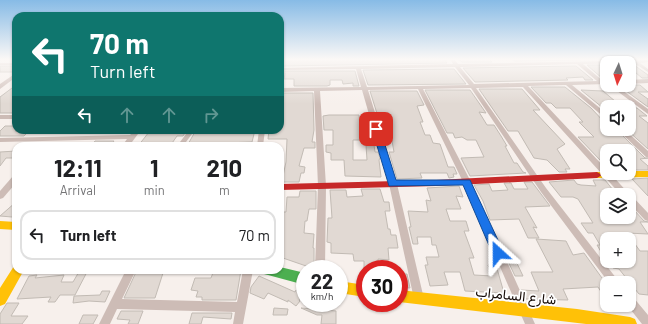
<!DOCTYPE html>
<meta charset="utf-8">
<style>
:root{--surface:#fff;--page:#f2f2f2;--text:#202124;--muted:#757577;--line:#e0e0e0}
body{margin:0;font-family:Barlow,Vazirmatn,sans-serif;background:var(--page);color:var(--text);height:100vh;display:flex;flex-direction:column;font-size:15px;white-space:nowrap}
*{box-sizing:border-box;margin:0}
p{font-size:13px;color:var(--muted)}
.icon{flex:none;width:22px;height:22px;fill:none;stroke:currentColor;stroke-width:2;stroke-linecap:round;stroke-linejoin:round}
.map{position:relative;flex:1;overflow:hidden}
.panel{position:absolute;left:12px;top:142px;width:272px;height:132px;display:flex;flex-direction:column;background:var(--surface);border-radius:12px;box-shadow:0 1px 3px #0004}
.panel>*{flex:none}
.top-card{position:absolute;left:12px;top:12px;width:272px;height:122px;border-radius:12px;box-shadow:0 1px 3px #0004;background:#0f766e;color:#fff;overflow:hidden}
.needle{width:26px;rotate:184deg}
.controls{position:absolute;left:600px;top:56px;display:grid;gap:8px}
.controls a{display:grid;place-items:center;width:36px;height:36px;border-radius:8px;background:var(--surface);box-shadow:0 1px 3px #0004;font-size:20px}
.speed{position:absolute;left:296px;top:260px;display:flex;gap:8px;font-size:20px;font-weight:700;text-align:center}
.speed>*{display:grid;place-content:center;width:52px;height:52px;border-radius:50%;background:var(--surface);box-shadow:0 1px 3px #0004;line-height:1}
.speed small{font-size:10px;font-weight:400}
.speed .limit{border:6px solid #d22;background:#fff;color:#111}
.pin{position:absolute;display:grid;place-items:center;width:34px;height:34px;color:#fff;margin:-17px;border-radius:8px;box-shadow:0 2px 6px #0006}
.me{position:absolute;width:44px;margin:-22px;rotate:336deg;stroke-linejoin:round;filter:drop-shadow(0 0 3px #0008)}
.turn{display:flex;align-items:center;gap:14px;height:84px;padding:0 12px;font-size:18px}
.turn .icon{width:52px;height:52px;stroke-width:2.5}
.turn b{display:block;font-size:28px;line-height:34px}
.lanes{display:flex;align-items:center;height:38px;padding:0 12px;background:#0003;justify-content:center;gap:20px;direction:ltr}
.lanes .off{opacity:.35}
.eta{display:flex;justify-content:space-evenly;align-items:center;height:68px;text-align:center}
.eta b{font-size:24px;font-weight:700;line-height:28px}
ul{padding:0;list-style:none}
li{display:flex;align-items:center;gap:12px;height:50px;margin:0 8px 6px;padding:0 4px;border:2px solid var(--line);border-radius:12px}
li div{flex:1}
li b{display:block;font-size:15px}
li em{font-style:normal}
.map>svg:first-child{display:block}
.building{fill:#e1d9d3;stroke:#c2bbb4}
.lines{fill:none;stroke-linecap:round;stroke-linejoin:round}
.street{fill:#cdbcb6;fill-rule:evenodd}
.fast{fill:#4caf50;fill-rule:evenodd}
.slow{fill:#ffc107;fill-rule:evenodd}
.jam{fill:#c62828;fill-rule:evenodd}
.route{fill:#1a73e8;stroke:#114b97}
.labels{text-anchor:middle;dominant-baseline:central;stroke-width:3.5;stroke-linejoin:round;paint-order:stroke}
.near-street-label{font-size:14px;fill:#160b06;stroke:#fff}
</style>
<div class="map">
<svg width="648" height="324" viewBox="0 0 648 324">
<rect width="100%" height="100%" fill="#f7f0ec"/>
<g class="building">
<path d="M285,59H444L447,63L283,66Z"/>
<path d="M458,59H489L492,62H462Z"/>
<path d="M515,59H573L580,60L515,61L513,60H516Z"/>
<path d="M587,65H607V79H603Z"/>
<path d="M630,65H634L648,75V78H642L629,67Z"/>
<path d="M0,66H16V70L13,72H0Z"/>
<path d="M576,66L593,80H585L583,77L566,78L568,80L475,82L463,68Z"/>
<path d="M454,69L466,84L368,85L363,70Z"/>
<path d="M282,71H355L359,86H353V83L343,84L342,80H330V85L327,86H294V79H284L285,73H281Z"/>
<path d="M618,85H640L648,92H638L648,99V107Z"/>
<path d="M531,87H565L591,108L607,125V129H616L645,158H648L640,159L648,166V170H636L632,166H629V151H607V160H600L578,137H594L579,122H583L570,108H556L551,103H546Z"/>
<path d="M12,88H16V113H0V97Z"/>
<path d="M479,89H522L540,110H533L565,144L557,149L570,169H565L567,172H559L547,160L534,158L518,131H508Z"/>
<path d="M425,90H470L486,113L479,112L487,125H494L501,136L507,146H505L514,163H517L523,172L526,173L470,176L461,158L484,157L476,140H467L462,137L455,138L453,133H447Z"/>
<path d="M581,90L603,91L622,107L603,108Z"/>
<path d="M370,91H417L424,105L417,106L423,122H420L425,135H430L433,143L440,144L448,167H454L457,174H453L454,177L449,178L447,173H420L422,178L397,179L389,152H394L392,141L391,137L384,136Z"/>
<path d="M280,93H313L314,130L312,142H315V148H304L299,166L305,167L304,173H301L299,182H280V176H283L286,162L287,139H268L269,130H280Z"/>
<path d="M629,107L637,108L647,116H639L648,123V149L626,129H631L629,127H633L631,125H635L629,121H633L629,117Z"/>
<path d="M329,115H359L361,140H353V160H367L366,145H374L375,152H378L380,158L379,160L381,177L345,176L344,160H331V153L326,152V145H333V130H324L323,116Z"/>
<path d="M5,126H16V132L18,130H30L24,136H0V131Z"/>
<path d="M166,130H187L183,136H177L170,146H138L149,132L164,133Z"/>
<path d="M196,130H255L252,142L225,143L224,146H187Z"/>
<path d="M95,141H114L110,146H91Z"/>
<path d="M16,151V158H6L0,166V152Z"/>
<path d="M648,178V196L632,179Z"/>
<path d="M574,180L577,184L581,185L596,186L593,180H605L617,195H605L607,198V217H629V210H634L644,221L648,222H640L648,234L627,233L640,251H648V295L639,294L619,269L613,268L609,261H629V239H607V262L597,245H600L593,233H588L581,223H593L578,199L573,197H561L549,182Z"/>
<path d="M524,182H532L550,206L525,207L537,228L533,227L539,238H528L519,219L490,220L483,201L474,185L489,184L492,191L508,190L504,183H511L514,189H528Z"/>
<path d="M459,186L463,197L456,196L461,209H446L450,221H466L469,231H464L474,258H469L474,275L492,276L488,265H496L504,293L465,291L460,272H444L448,285L430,286L425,265H428L426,257H439L436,245H432L431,237H417L418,244H413L409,227H411L408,211L428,212L426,200L431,201L427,188Z"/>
<path d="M361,189H380L384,202H389L390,211H385L388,229H390L391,235H396L398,248H388L389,260L378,259L379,269H364V261H354L353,254L331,253V243L327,242L328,218H332L330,190H346L347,197L363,196Z"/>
<path d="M300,191H316V209H309L307,221H305L304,233L314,234L313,248H314V263L312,268L280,257V212H286L287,197H299Z"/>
<path d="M16,202V213L12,217L0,216Z"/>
<path d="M536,239L566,241L573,255L584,253L607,285V301L598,287L563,289L568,300L525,299L521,290L539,291L531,272H553Z"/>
<path d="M505,255H513L523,276H515Z"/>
<path d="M80,270H88L75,295H60L55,302H48L51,297L17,299L29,276L37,275L35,278L64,275L61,282H73Z"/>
<path d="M137,270H150L149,273H163L155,298H124Z"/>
<path d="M214,270H241L236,300H202V297H196L198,291L191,290L195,278H211Z"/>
<path d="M399,274H407L410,288L399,287Z"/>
<path d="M259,276L295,292L296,290L303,295L299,300L300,301L296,306L288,300V302L268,293L264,299L250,293L251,287Z"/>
<path d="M102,291H110L105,302L89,301L73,303L74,296L100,295Z"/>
<path d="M7,303H19L11,316H28L22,324H0V314Z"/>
<path d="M622,305L626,311H609L605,306Z"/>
<path d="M274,308L288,309L287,315H273Z"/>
<path d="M301,308L336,311V324H321L322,315H317Z"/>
<path d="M121,311H143L138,324H128L130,320L117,319Z"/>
<path d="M192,313H232L231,319L203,317L201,324H189Z"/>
<path d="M83,315H98L93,324H79Z"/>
</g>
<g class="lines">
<g class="street">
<path d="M450,59H454L458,64L648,60V62L640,63L648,69V72L634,63L583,64L603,81L607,80V84L572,85L607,114V119L605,118L566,85L528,86L607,170V173H610L630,195L632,196L648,213V221L645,220L629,203V195H621L523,87L476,88L546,188L620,283H609L541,192L471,88L423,89L471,182L535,324H525L463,182L418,89L368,90L397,184L424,299L423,302L419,304L415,302L414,299L389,184L362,90L320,91L326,186L325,269H315L318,186L314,91L280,92V88L361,87L356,69L280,70V68L453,64ZM577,64L597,81L474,84L460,67ZM455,67L469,85L367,87L361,69Z"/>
<rect x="0" y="63" width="16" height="2"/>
<path d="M16,73V77L0,89V84Z"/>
<path d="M648,79V83L629,84V80Z"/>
<path d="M609,85H615L648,109V114Z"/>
<rect x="0" y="115" width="16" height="4"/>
<path d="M617,129H624L648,151V157H646Z"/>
<path d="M135,130H141L129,146H122L127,139L0,142V138L130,135Z"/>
<path d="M189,130H195L183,146H177Z"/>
<path d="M259,130H265L263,146H257Z"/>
<path d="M16,175V183L3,198L0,199V191L13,176Z"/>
<path d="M126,270H136L122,299L237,302L243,270H253L243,324H233L235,312L117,309L110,324H99Z"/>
<path d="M629,295L633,297L648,315V324H642L627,305H629Z"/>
</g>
<path class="fast" d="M280,267L305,273V285L268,275L264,274L262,270H280Z"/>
<g class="slow">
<path d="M629,171H648V177L597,178L592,175L597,172L629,173Z"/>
<path d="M0,221L16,222V230L0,229Z"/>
<path d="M16,265V270H24L5,304L0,306V288L14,266Z"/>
<path d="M339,281L365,285V297L339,293Z"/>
<path d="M399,290L577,309L630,317L635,319L637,324H586L399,302Z"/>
</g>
<path class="jam" d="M597,172L602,175L597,178L436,186L280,190V184L436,180Z"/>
</g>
<linearGradient id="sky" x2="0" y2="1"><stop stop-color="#87bbe6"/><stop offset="0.57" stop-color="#fbf8f6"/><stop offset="1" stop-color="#fbf8f6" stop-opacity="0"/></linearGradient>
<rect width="648" height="104" fill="url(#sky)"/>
<path class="route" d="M373,127H379L380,129L396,180H470L504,253L502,257L498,258L494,257L463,185L389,186L372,129Z"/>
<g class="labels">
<g class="near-street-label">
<text transform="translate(516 295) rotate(6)">شارع السامراب</text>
</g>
</g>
</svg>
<div class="controls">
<a><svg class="needle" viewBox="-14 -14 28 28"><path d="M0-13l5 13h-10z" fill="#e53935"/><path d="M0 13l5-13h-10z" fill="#757577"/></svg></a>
<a><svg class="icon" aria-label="sound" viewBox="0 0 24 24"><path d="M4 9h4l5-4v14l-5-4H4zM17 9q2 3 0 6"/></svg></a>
<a><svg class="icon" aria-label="search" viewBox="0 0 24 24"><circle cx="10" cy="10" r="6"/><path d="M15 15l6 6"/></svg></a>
<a><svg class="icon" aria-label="layers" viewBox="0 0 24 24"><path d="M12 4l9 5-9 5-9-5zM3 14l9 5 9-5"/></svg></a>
<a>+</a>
<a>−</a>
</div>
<div class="speed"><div>22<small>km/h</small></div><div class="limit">30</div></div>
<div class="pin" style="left:376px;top:129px;background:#d93025"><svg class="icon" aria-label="arrive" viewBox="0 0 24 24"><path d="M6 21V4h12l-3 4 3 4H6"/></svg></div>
<svg class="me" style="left:498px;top:253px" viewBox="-20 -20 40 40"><path d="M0-17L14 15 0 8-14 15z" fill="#1a73e8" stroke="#fff" stroke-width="4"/></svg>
<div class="top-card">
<div class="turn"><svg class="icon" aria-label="left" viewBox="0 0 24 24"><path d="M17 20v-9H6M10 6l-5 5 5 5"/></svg><div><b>70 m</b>Turn left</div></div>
<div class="lanes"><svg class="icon" aria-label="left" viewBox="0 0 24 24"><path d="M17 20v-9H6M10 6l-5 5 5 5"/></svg><svg class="icon off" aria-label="ahead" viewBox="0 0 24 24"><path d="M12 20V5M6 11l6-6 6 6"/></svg><svg class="icon off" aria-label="ahead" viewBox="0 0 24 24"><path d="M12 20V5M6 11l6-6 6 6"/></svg><svg class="icon off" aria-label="right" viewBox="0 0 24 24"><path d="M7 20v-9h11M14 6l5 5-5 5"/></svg></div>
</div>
<section class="panel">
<div class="eta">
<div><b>12:11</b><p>Arrival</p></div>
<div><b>1</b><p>min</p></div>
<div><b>210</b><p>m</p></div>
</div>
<ul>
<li><svg class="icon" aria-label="left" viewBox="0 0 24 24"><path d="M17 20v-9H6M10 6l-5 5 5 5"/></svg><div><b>Turn left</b></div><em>70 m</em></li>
</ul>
</section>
</div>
